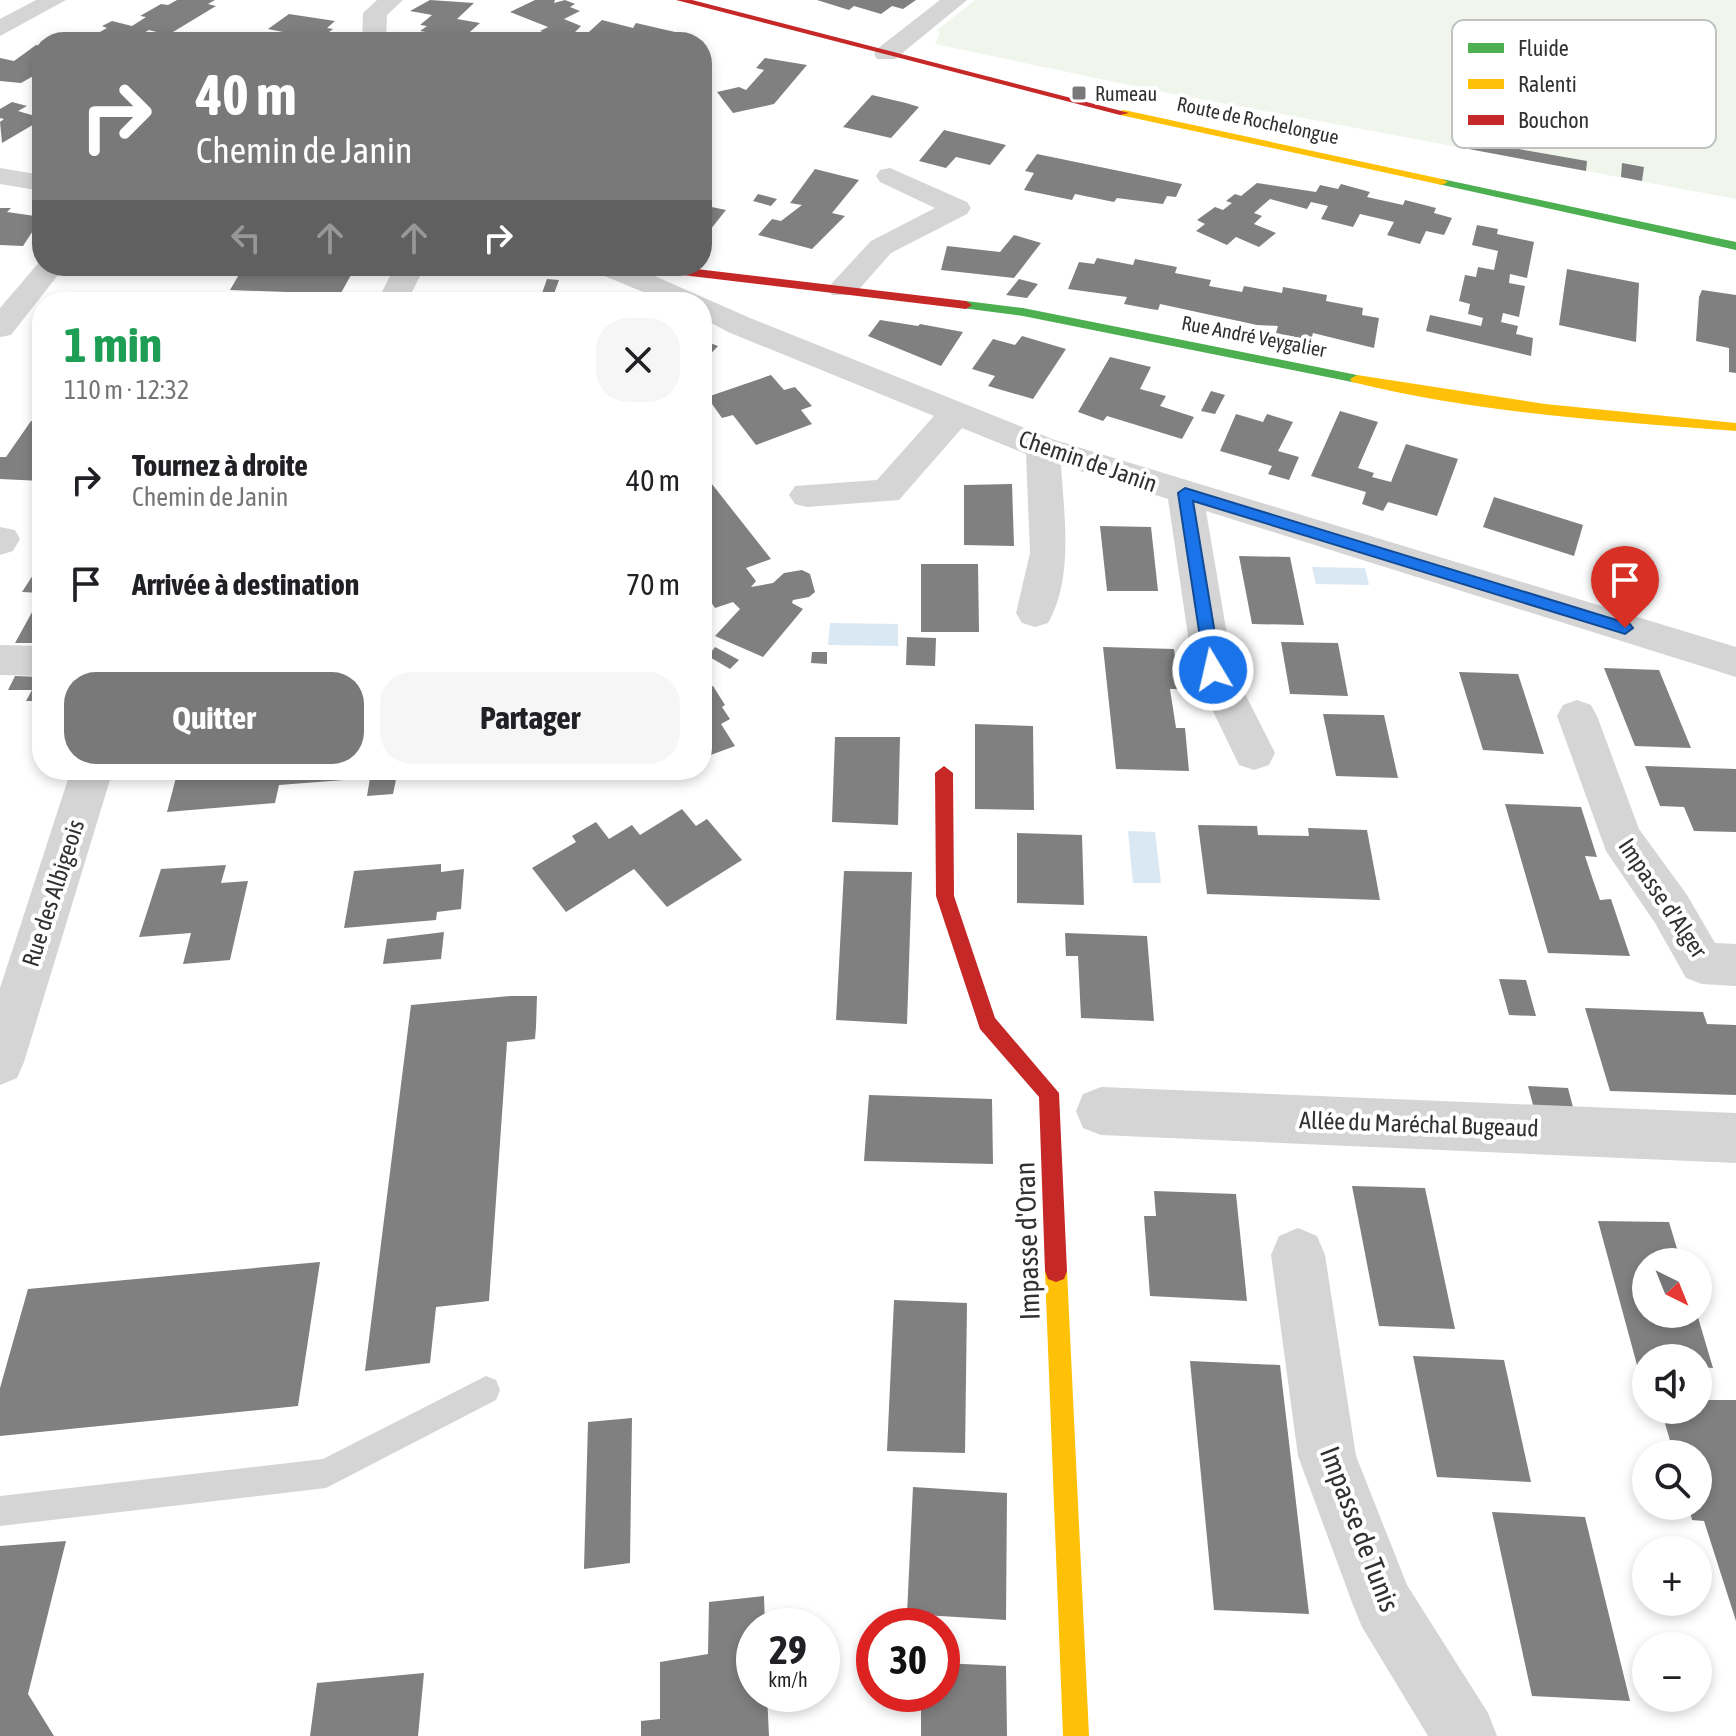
<!DOCTYPE html>
<html lang="fr">
<meta charset="utf-8">
<style>
:root{--surface:#fff;--page:#f6f6f6;--text:#202124;--muted:#757577;--accent:#797979}
body{margin:0;font-family:"Asap Condensed",sans-serif;background:var(--page);color:var(--text);height:100vh;display:flex;flex-direction:column;font-size:30px;white-space:nowrap}
*{box-sizing:border-box;margin:0}
p{font-size:26px;color:var(--muted)}
.icon{flex:none;width:44px;height:44px;fill:none;stroke:currentColor;stroke-width:2;stroke-linecap:round;stroke-linejoin:round}
.map{position:relative;flex:1;overflow:hidden}
.panel{position:absolute;left:32px;top:292px;width:680px;height:488px;display:flex;flex-direction:column;background:var(--surface);border-radius:32px;box-shadow:0 4px 12px #0003}
.panel>*{flex:none}
.banner{position:absolute;left:32px;top:32px;width:680px;height:244px;border-radius:32px;box-shadow:0 4px 12px #0003;background:#797979;color:#fff;overflow:hidden}
.needle{width:52px;rotate:137deg}
.tools{position:absolute;left:1632px;top:1248px;display:grid;gap:16px}
.tools a{display:grid;place-items:center;width:80px;height:80px;border-radius:50%;background:var(--surface);box-shadow:0 4px 12px #0003;font-size:40px}
.speed{position:absolute;left:736px;top:1608px;display:flex;gap:16px;font-size:40px;font-weight:700;text-align:center}
.speed>*{display:grid;place-content:center;width:104px;height:104px;border-radius:50%;background:var(--surface);box-shadow:0 4px 12px #0003;line-height:1}
.speed small{font-size:20px;font-weight:400}
.speed .limit{border:12px solid #d22;background:#fff;color:#111}
.pin{position:absolute;display:grid;place-items:center;width:68px;height:68px;color:#fff;margin:-82px -34px;border-radius:50% 50% 50% 0;rotate:-45deg;box-shadow:0 0 8px #0007}
.pin .icon{rotate:45deg}
.me{position:absolute;width:88px;margin:-44px;rotate:351deg;stroke-linejoin:round;filter:drop-shadow(0 0 6px #0008)}
.turn{display:flex;align-items:center;gap:28px;height:168px;padding:0 32px;font-size:36px}
.turn .icon{width:104px;height:104px;stroke-width:2.5}
.turn b{display:block;font-size:56px;line-height:68px}
.lanes{display:flex;align-items:center;height:76px;padding:0 32px;background:#0003;justify-content:center;gap:40px;direction:ltr}
.lanes .off{opacity:.35}
.round{display:grid;place-items:center;flex:none;width:84px;height:84px;border-radius:32px;background:var(--page)}
.head{display:flex;align-items:center;justify-content:space-between;height:136px;padding:0 32px}
h1{font-size:48px;font-weight:700;line-height:60px;color:#1e9e55}
.action{display:flex;gap:16px;margin-top:auto;padding:16px 32px}
.action a{flex:1;height:92px;border-radius:32px;background:var(--accent);color:#fff;font-size:32px;font-weight:700;line-height:92px;text-align:center}
.action a+a{background:var(--page);color:var(--text)}
ul{padding:0;list-style:none}
li{display:flex;align-items:center;gap:24px;height:104px;padding:0 32px}
li div{flex:1}
li b{display:block;font-size:30px}
li em{font-style:normal}
.map>svg:first-child{display:block}
.green{fill:#f1f6ed}
.water{fill:#dae8f4}
.building{fill:#808080}
.lines{fill:none;stroke-linecap:round;stroke-linejoin:round}
.lane{fill:#d5d5d5;fill-rule:evenodd}
.street{fill:#d5d5d5;fill-rule:evenodd}
.fast{fill:#4caf50;fill-rule:evenodd}
.slow{fill:#ffc107;fill-rule:evenodd}
.jam{fill:#c62828;fill-rule:evenodd}
.route{fill:#1a73e8;stroke:#114b97;stroke-width:2}
.poi-dot{fill:#797979;stroke:#fff;stroke-width:3}
.labels{text-anchor:middle;dominant-baseline:central;stroke-width:8;stroke-linejoin:round;paint-order:stroke}
.far-poi-label{font-size:20px;fill:#313131;stroke:#fff;text-anchor:start}
.far-street-label{font-size:20px;fill:#313131;stroke:#fff}
.street-label{font-size:24px;fill:#313131;stroke:#fff}
.near-street-label{font-size:28px;fill:#313131;stroke:#fff}
.key{fill:#fff;stroke:#c1c1c1;stroke-width:2}
.key-label{font-size:22px;fill:#313131}
</style>
<div class="map">
<svg width="1736" height="1736" viewBox="0 0 1736 1736">
<rect width="100%" height="100%" fill="#fff"/>
<path class="green" d="M975,0H1736V199L1157,91L935,44L940,32L937,30Z"/>
<g class="water">
<path d="M1312,567L1365,568L1369,585L1316,584Z"/>
<path d="M830,623L898,624V646L828,645Z"/>
<path d="M1128,831L1155,832L1161,883H1133Z"/>
</g>
<g class="building">
<path d="M177,0H215L208,4L216,6L168,35L149,30L128,42L67,39L78,33L91,37L107,28L102,26L112,21L132,26L146,17L140,16L161,4L168,5Z"/>
<path d="M430,0L474,3L457,19L480,23L463,38L476,42H427L437,34L420,31L427,26L420,25L432,15L410,11Z"/>
<path d="M535,0H555L554,3L565,0L575,4L570,7L580,11L564,19L581,26L566,41L540,31L548,27L510,12Z"/>
<path d="M817,0H916L903,9L892,6L881,14L854,6L849,10Z"/>
<path d="M289,14L335,21L327,28L333,29L320,39L329,42H276L288,33L268,29Z"/>
<path d="M602,20L633,28L636,23L675,32L669,42H578Z"/>
<path d="M36,45L42,46V71L21,83L0,81V58L14,61Z"/>
<path d="M765,58L807,65L774,104L733,113L717,92L739,87L746,90L764,70L756,68Z"/>
<path d="M872,95L906,103L919,107L891,138L843,127Z"/>
<path d="M12,102L27,106L18,111L42,118V124L36,123L2,143L0,122L4,119L0,118V109Z"/>
<path d="M944,130L1006,145L990,165L956,157L946,168L919,161Z"/>
<path d="M1461,139L1587,161L1586,171L1458,147Z"/>
<path d="M1037,154L1134,174L1182,184L1176,197L1167,196L1163,204L1117,198L1114,202L1075,194L1072,200L1024,190L1034,173L1025,171Z"/>
<path d="M1622,163L1644,167L1642,181L1621,177Z"/>
<path d="M815,169L859,180L832,213L845,216L812,249L758,235L772,219L781,221L802,205L790,203Z"/>
<path d="M1257,183L1316,192L1320,185L1338,189L1341,184L1370,192L1367,197L1403,205L1405,200L1436,208L1434,213L1452,218L1444,235L1426,231L1420,244L1387,235L1394,222L1360,214L1353,227L1321,219L1328,206L1311,202L1307,209L1270,199L1254,213L1262,216L1254,224L1276,233L1259,247L1236,237L1227,245L1196,231L1205,224L1197,220L1215,207L1223,210L1232,203L1226,201L1235,194L1241,196Z"/>
<path d="M758,194L777,199L771,206L753,201Z"/>
<path d="M702,205L726,210L706,235L702,234Z"/>
<path d="M0,208H11L7,212L42,217L23,246L0,245Z"/>
<path d="M1477,225L1498,229L1497,234L1534,242L1527,278L1510,274L1509,283L1525,286L1519,317L1503,313L1501,322L1518,326L1516,334L1533,338L1531,356L1426,331L1430,315L1481,326L1483,318L1468,314L1470,304L1459,301L1465,275L1476,277L1478,267L1494,270L1498,251L1472,245Z"/>
<path d="M1014,235L1041,243L1014,278L941,270L947,246L1000,252Z"/>
<path d="M1097,258L1133,265L1135,259L1177,267L1175,273L1211,280L1209,286L1242,292L1244,286L1282,293L1283,287L1327,295L1326,301L1363,308L1362,315L1379,318L1374,348L1313,333L1311,340L1284,335L1276,333L1278,326L1257,325L1160,304L1158,310L1151,309L1124,304L1127,297L1068,289L1079,262L1094,264Z"/>
<path d="M244,266H356L336,302H280L287,292L230,290Z"/>
<path d="M1567,269L1639,283L1636,342L1559,325Z"/>
<path d="M547,279L559,280L551,302H539Z"/>
<path d="M1019,279L1038,284L1027,298L1006,295Z"/>
<path d="M1702,290L1736,295V373L1729,372V348L1696,341L1699,297Z"/>
<path d="M454,295L504,297L502,302H450Z"/>
<path d="M880,320L918,326L920,324L963,332L941,366L868,336Z"/>
<path d="M1022,336L1066,349L1033,399L988,386L995,376L972,369L993,339L1015,345Z"/>
<path d="M702,340L718,346L702,363Z"/>
<path d="M1110,357L1151,367L1140,389L1166,396L1160,406L1194,417L1182,439L1107,416L1103,421L1078,412Z"/>
<path d="M771,375L784,390L795,387L812,406L801,410L812,424L756,445L733,415L722,418L707,397Z"/>
<path d="M1211,391L1225,395L1215,414L1201,411Z"/>
<path d="M1340,411L1378,422L1358,468L1374,473L1372,477L1391,482L1406,444L1458,459L1437,516L1388,502L1383,511L1362,504L1366,492L1311,476Z"/>
<path d="M1236,414L1263,422L1267,414L1293,422L1278,451L1299,457L1289,480L1268,474L1272,466L1220,451Z"/>
<path d="M31,421L42,422V481L0,479V457H6Z"/>
<path d="M708,479L771,559L746,568L756,581L751,587L773,583L784,573L802,570L810,574L815,592L809,597L793,600L792,603L803,609L763,657L715,636L740,609L733,602L715,608L702,589V481Z"/>
<path d="M1012,484L1014,546L964,545V485Z"/>
<path d="M1494,497L1583,525L1574,556L1483,527Z"/>
<path d="M1100,526L1151,527L1158,591H1107Z"/>
<path d="M1239,556L1290,557L1304,625L1252,624Z"/>
<path d="M42,561V593L22,592Z"/>
<path d="M921,564H978L979,632H921Z"/>
<path d="M42,594V643H15Z"/>
<path d="M907,637L936,638L935,666L906,665Z"/>
<path d="M1281,642L1338,643L1348,696L1290,694Z"/>
<path d="M715,647L739,660L730,669L708,656Z"/>
<path d="M1103,647L1174,649L1179,689H1170L1176,728H1185L1189,771L1116,769Z"/>
<path d="M812,652H827V664L811,663Z"/>
<path d="M1604,668L1659,670L1691,748L1635,746Z"/>
<path d="M1459,672L1518,674L1544,754L1483,750Z"/>
<path d="M15,676L42,677V701H26L32,690H8Z"/>
<path d="M702,685L704,689L713,686L725,705L722,707L730,719L721,724L735,746L708,756L702,755Z"/>
<path d="M1323,714L1384,715L1398,778L1336,776Z"/>
<path d="M975,724L1033,726L1034,810L975,809Z"/>
<path d="M835,737H900L898,825L832,822Z"/>
<path d="M1645,766L1736,769V832L1694,831L1684,807L1660,806Z"/>
<path d="M178,770H398L393,794L367,796L370,778L279,785L275,803L167,812Z"/>
<path d="M1505,804L1581,807L1597,857L1585,856L1593,880L1600,900L1611,899L1630,956L1548,953Z"/>
<path d="M682,809L696,826L707,819L742,860L667,907L634,869L566,912L532,868L576,842L572,836L596,822L609,839L632,825L640,835Z"/>
<path d="M1198,825L1257,826L1258,835L1309,836L1308,828L1367,830L1380,900L1207,894Z"/>
<path d="M1017,833L1082,835L1084,905L1017,903Z"/>
<path d="M441,864V872L464,869L461,909L437,912L436,920L344,928L354,871Z"/>
<path d="M226,865L221,883L248,881L230,960L183,964L191,933L139,937L161,869Z"/>
<path d="M844,871L912,872L907,1024L836,1020Z"/>
<path d="M444,932L441,959L383,964L387,939Z"/>
<path d="M1065,933L1147,936L1154,1021L1081,1018L1078,956H1066Z"/>
<path d="M1499,979L1526,980L1536,1016L1509,1015Z"/>
<path d="M511,996H537L536,1027L535,1039L507,1042L489,1301L436,1307L430,1363L365,1371L411,1005Z"/>
<path d="M1585,1008L1703,1012L1707,1024L1736,1025V1095L1610,1091Z"/>
<path d="M1528,1086L1568,1088L1574,1111L1534,1109Z"/>
<path d="M869,1095L992,1099L993,1164L864,1161Z"/>
<path d="M1352,1186L1425,1188L1455,1329L1379,1326Z"/>
<path d="M1154,1191L1236,1194L1247,1301L1150,1296L1144,1216H1156Z"/>
<path d="M1598,1221L1669,1222L1681,1262H1646V1314H1697L1713,1368L1698,1367V1358H1646V1365H1637Z"/>
<path d="M320,1262L298,1406L0,1436V1388L28,1289Z"/>
<path d="M894,1300L967,1303L965,1453L887,1451Z"/>
<path d="M1413,1356L1504,1360L1531,1482L1437,1477Z"/>
<path d="M1190,1361L1280,1365L1309,1614L1214,1610Z"/>
<path d="M1698,1400H1736V1621L1704,1521L1692,1520L1689,1506H1698V1454H1674L1661,1410H1698Z"/>
<path d="M632,1418L630,1563L584,1569L588,1422Z"/>
<path d="M913,1487L1007,1493L1006,1620L907,1614Z"/>
<path d="M1492,1512L1585,1517L1630,1701L1532,1696Z"/>
<path d="M66,1541L28,1694L54,1736H0V1546Z"/>
<path d="M764,1596L765,1626H754V1694H767L769,1736H641V1721L660,1719V1662L708,1654L709,1602Z"/>
<path d="M942,1663L1006,1666L1007,1736H921V1694H942Z"/>
<path d="M424,1673L418,1736H310L317,1683Z"/>
</g>
<g class="lines">
<path class="lane" d="M486,1376L496,1380L500,1390L496,1400L326,1488L0,1526V1496L323,1459Z"/>
<g class="street">
<path d="M36,0H66L0,36V19Z"/>
<path d="M377,0H403L387,15L386,42H362L363,13Z"/>
<path d="M940,0H967L895,59H877L874,54L877,49Z"/>
<path d="M0,168L42,175V191L0,184Z"/>
<path d="M890,168L967,202L971,208L967,214L891,253L854,295H832L828,289L832,283L871,241L935,208L880,182L876,176L880,170Z"/>
<path d="M42,259V266H65L11,335L0,337V308Z"/>
<path d="M395,266H425L407,302H377Z"/>
<path d="M591,266H632L750,318L1055,440L1736,647V677L1206,511L1233,670L1275,753L1269,765L1254,770L1239,765L1193,670L1168,499L1061,465C1064,516 1074,577 1048,623L1035,627L1022,623L1016,613L1030,553L1026,454L962,428L899,500L807,507L795,504L789,495L795,486L877,480L934,416L728,332L702,318V302H667L595,272Z"/>
<path d="M0,527L15,530L20,539L13,551L0,555Z"/>
<path d="M0,645L42,646V676L0,675Z"/>
<path d="M1577,700L1591,705L1597,716L1639,829L1687,895L1715,943L1736,944V986L1702,984L1686,978L1655,923L1606,851L1557,716L1563,705Z"/>
<path d="M71,770H113L24,1062L17,1078L0,1085V988Z"/>
<path d="M1101,1087L1736,1113V1163L1101,1135L1083,1128L1076,1111L1083,1094Z"/>
<path d="M1298,1228L1317,1236L1325,1255L1356,1456L1407,1585L1488,1713L1497,1736H1428L1362,1627L1353,1605L1298,1456L1271,1255L1279,1236Z"/>
</g>
<g class="fast">
<path d="M1442,179L1736,242V250L1438,184V180Z"/>
<path d="M966,301L1023,308L1357,375L1364,379L1357,383L1023,316L962,308L960,305Z"/>
</g>
<g class="slow">
<path d="M1124,110L1442,179L1448,182L1442,185L1120,115V111Z"/>
<path d="M1357,375L1545,404L1736,423V431C1609,421 1477,413 1352,382L1350,379Z"/>
<path d="M1056,1260L1064,1263L1067,1271L1089,1736H1063L1045,1271L1048,1263Z"/>
</g>
<g class="jam">
<path d="M676,0H692L1129,113L1120,115Z"/>
<path d="M634,266H671L966,301L972,305L966,309L640,270Z"/>
<path d="M944,766L953,773L954,896L995,1018L1059,1093L1067,1271L1064,1279L1056,1282L1048,1279L1045,1271L1039,1097L980,1029L936,896L935,773Z"/>
</g>
</g>
<path class="route" d="M1185,488L1630,624L1633,628L1625,634L1193,501L1221,670L1213,676L1205,670L1178,493Z"/>
<rect class="poi-dot" x="1071" y="85" width="16" height="16" rx="4"/>
<g class="labels">
<g class="far-poi-label">
<text x="1095" y="93">Rumeau</text>
</g>
<g class="far-street-label">
<text transform="translate(1258 120) rotate(12)">Route de Rochelongue</text>
<text transform="translate(1254 336) rotate(11)">Rue André Veygalier</text>
</g>
<g class="street-label">
<text transform="translate(1088 461) rotate(19)">Chemin de Janin</text>
<text transform="translate(53 893) rotate(-72)">Rue des Albigeois</text>
<text transform="translate(1663 898) rotate(56)">Impasse d'Alger</text>
<text transform="translate(1419 1124) rotate(2)">Allée du Maréchal Bugeaud</text>
</g>
<g class="near-street-label">
<text transform="translate(1027 1241) rotate(-92)">Impasse d'Oran</text>
<text transform="translate(1360 1529) rotate(69)">Impasse de Tunis</text>
</g>
</g>
<rect x="1452" y="20" width="264" height="128" rx="12" class="key"/>
<rect x="1468" y="43" width="36" height="10" fill="#4caf50"/>
<rect x="1468" y="79" width="36" height="10" fill="#ffc107"/>
<rect x="1468" y="115" width="36" height="10" fill="#c62828"/>
<g class="key-label">
<text x="1518" y="56">Fluide</text>
<text x="1518" y="92">Ralenti</text>
<text x="1518" y="128">Bouchon</text>
</g>
</svg>
<div class="tools">
<a><svg class="needle" viewBox="-14 -14 28 28"><path d="M0-13l5 13h-10z" fill="#e53935"/><path d="M0 13l5-13h-10z" fill="#757577"/></svg></a>
<a><svg class="icon" aria-label="sound" viewBox="0 0 24 24"><path d="M4 9h4l5-4v14l-5-4H4zM17 9q2 3 0 6"/></svg></a>
<a><svg class="icon" aria-label="search" viewBox="0 0 24 24"><circle cx="10" cy="10" r="6"/><path d="M15 15l6 6"/></svg></a>
<a>+</a>
<a>−</a>
</div>
<div class="speed"><div>29<small>km/h</small></div><div class="limit">30</div></div>
<div class="pin" style="left:1625px;top:628px;background:#d93025"><svg class="icon" aria-label="arrive" viewBox="0 0 24 24"><path d="M6 21V4h12l-3 4 3 4H6"/></svg></div>
<svg class="me" style="left:1213px;top:670px" viewBox="-20 -20 40 40"><circle r="17" fill="#1a73e8" stroke="#fff" stroke-width="3"/><path d="M0-11L8 9 0 5-8 9z" fill="#fff"/></svg>
<div class="banner">
<div class="turn"><svg class="icon" aria-label="right" viewBox="0 0 24 24"><path d="M7 20v-9h11M14 6l5 5-5 5"/></svg><div><b>40 m</b>Chemin de Janin</div></div>
<div class="lanes"><svg class="icon off" aria-label="left" viewBox="0 0 24 24"><path d="M17 20v-9H6M10 6l-5 5 5 5"/></svg><svg class="icon off" aria-label="ahead" viewBox="0 0 24 24"><path d="M12 20V5M6 11l6-6 6 6"/></svg><svg class="icon off" aria-label="ahead" viewBox="0 0 24 24"><path d="M12 20V5M6 11l6-6 6 6"/></svg><svg class="icon" aria-label="right" viewBox="0 0 24 24"><path d="M7 20v-9h11M14 6l5 5-5 5"/></svg></div>
</div>
<section class="panel">
<div class="head"><div><h1>1 min</h1><p>110 m · 12:32</p></div><a class="round"><svg class="icon" aria-label="close" viewBox="0 0 24 24"><path d="M6 6l12 12M18 6L6 18"/></svg></a></div>
<ul>
<li><svg class="icon" aria-label="right" viewBox="0 0 24 24"><path d="M7 20v-9h11M14 6l5 5-5 5"/></svg><div><b>Tournez à droite</b><p>Chemin de Janin</p></div><em>40 m</em></li>
<li><svg class="icon" aria-label="arrive" viewBox="0 0 24 24"><path d="M6 21V4h12l-3 4 3 4H6"/></svg><div><b>Arrivée à destination</b></div><em>70 m</em></li>
</ul>
<div class="action"><a>Quitter</a><a>Partager</a></div>
</section>
</div>
